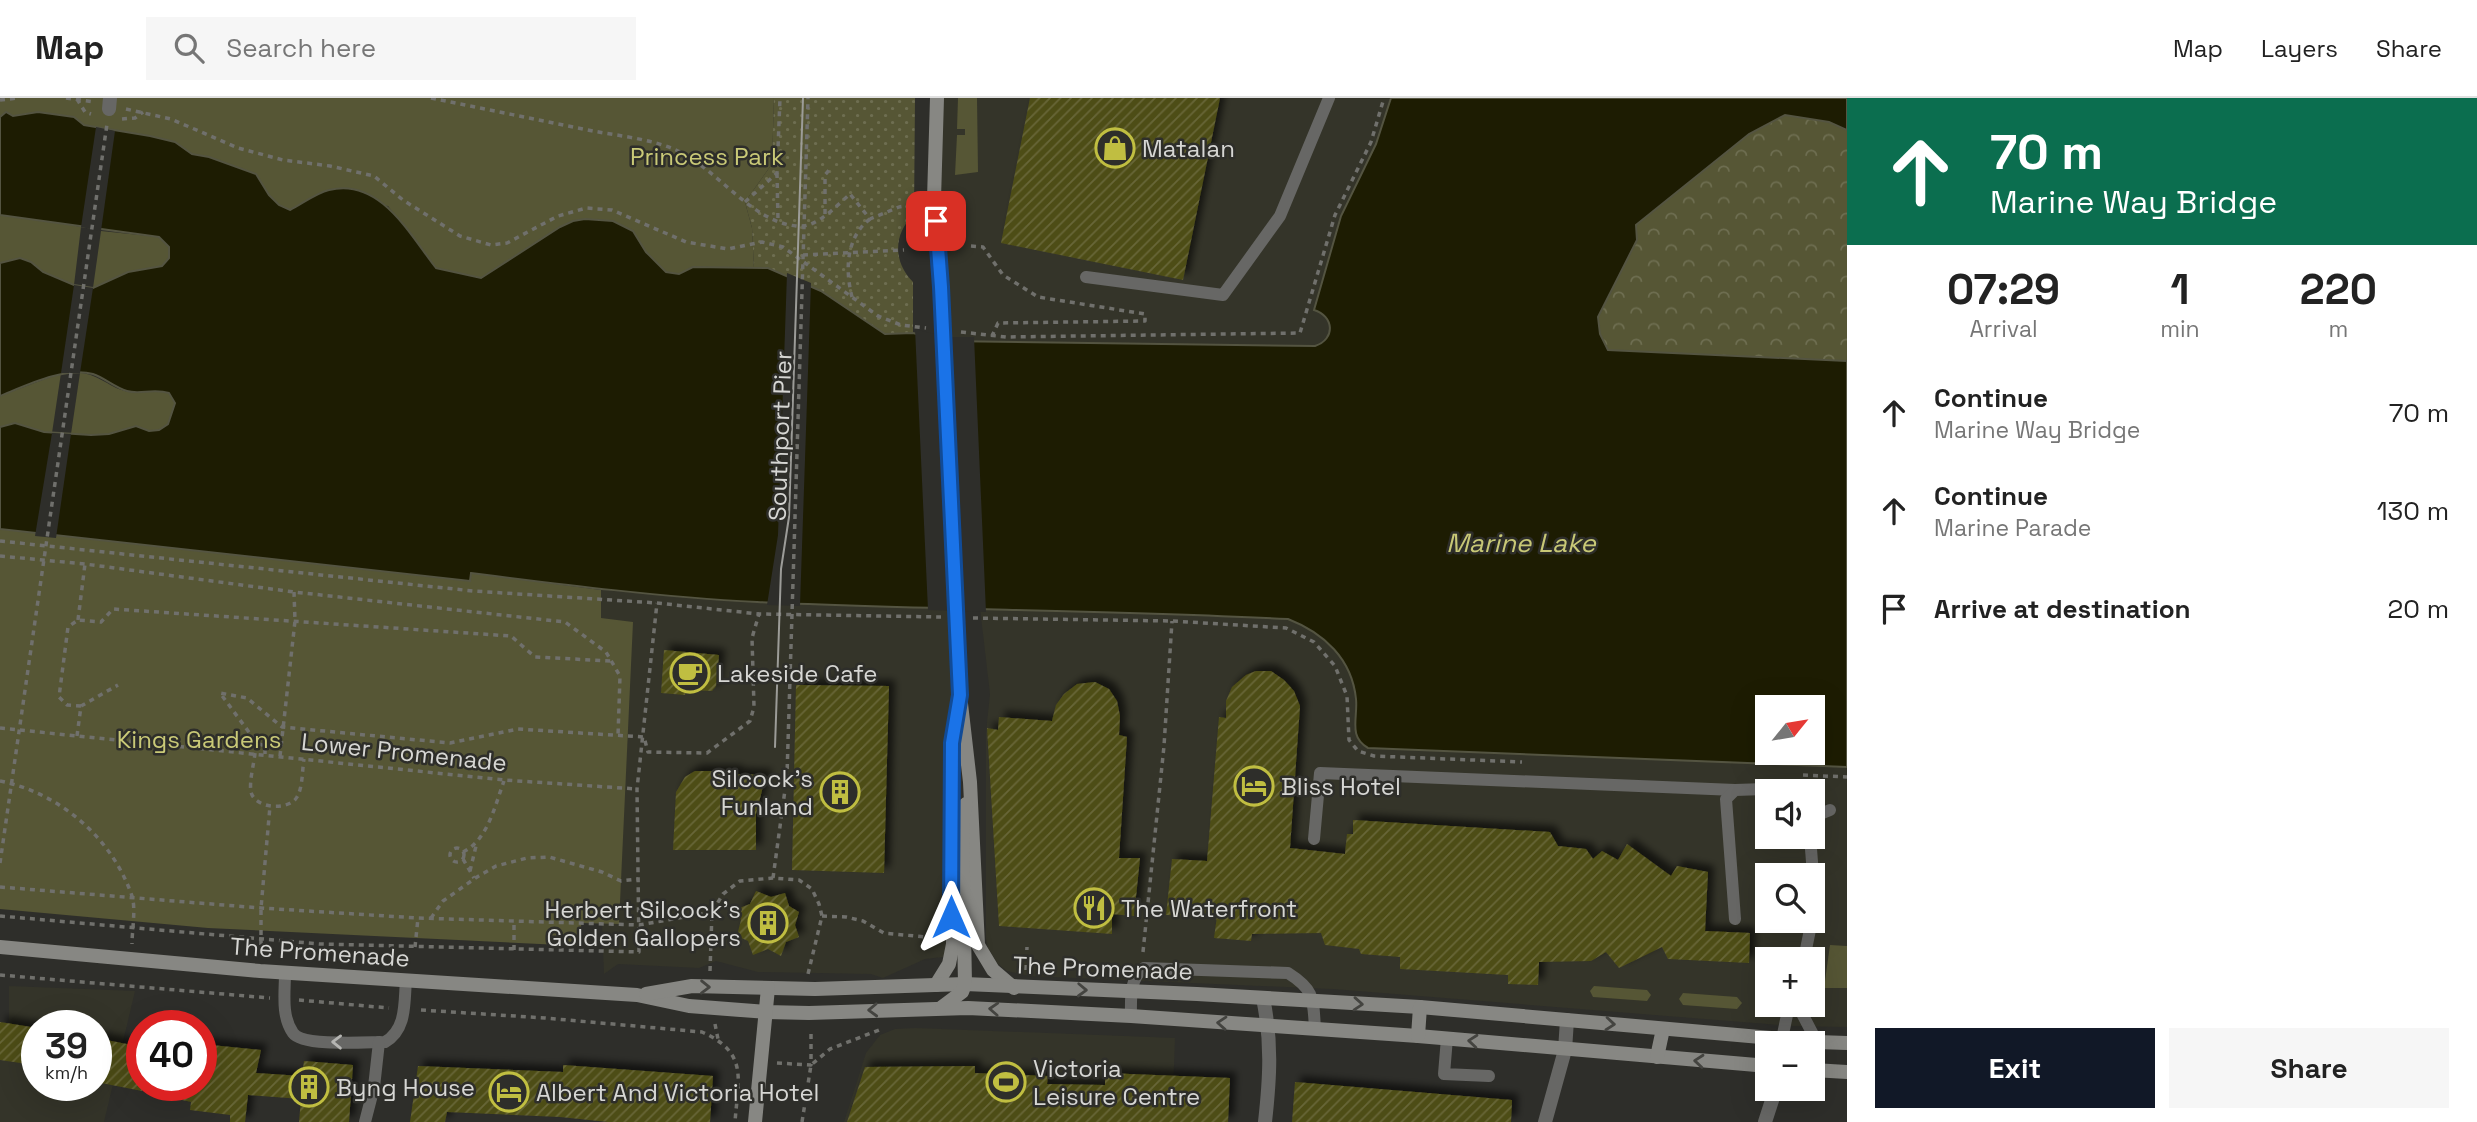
<!DOCTYPE html>
<meta charset="utf-8">
<style>
:root{--surface:#fff;--page:#f6f6f6;--text:#222;--muted:#767676;--line:#e0e0e0;--accent:#111827}
body{margin:0;font-family:"Space Grotesk",sans-serif;background:var(--page);color:var(--text);height:100vh;display:flex;flex-direction:column;font-size:26px;white-space:nowrap}
*{box-sizing:border-box;margin:0}
p{font-size:23px;color:var(--muted)}
.icon{flex:none;width:38px;height:38px;fill:none;stroke:currentColor;stroke-width:2;stroke-linecap:round;stroke-linejoin:round}
.map{position:relative;flex:1;overflow:hidden}
.drawer{display:flex;flex-direction:column;background:var(--surface);width:630px}
.drawer>*{flex:none}
.hud{background:#0b6e4f;color:#fff;overflow:hidden}
.needle{width:46px;rotate:60deg}
.controls{position:absolute;left:1755px;top:597px;display:grid;gap:14px}
.controls a{display:grid;place-items:center;width:70px;height:70px;border-radius:0px;background:var(--surface);box-shadow:0 7px 28px #0002;font-size:35px}
.speed{position:absolute;left:21px;top:912px;display:flex;gap:14px;font-size:35px;font-weight:700;text-align:center}
.speed>*{display:grid;place-content:center;width:91px;height:91px;border-radius:50%;background:var(--surface);box-shadow:0 7px 28px #0002;line-height:1}
.speed small{font-size:18px;font-weight:400}
.speed .limit{border:10px solid #d22;background:#fff;color:#111}
.pin{position:absolute;display:grid;place-items:center;width:60px;height:60px;color:#fff;margin:-30px;border-radius:14px;box-shadow:0 4px 10px #0006}
.me{position:absolute;width:77px;margin:-38px;rotate:0deg;stroke-linejoin:round;filter:drop-shadow(0 0 5px #0008)}
.turn{display:flex;align-items:center;gap:24px;height:147px;padding:0 28px;font-size:32px}
.turn .icon{width:91px;height:91px;stroke-width:2.5}
.turn b{display:block;font-size:49px;line-height:60px}
.eta{display:flex;justify-content:space-evenly;align-items:center;height:119px;text-align:center}
.eta b{font-size:42px;font-weight:700;line-height:49px}
.primary-button{display:flex;gap:14px;margin-top:auto;padding:14px 28px}
.primary-button a{flex:1;height:80px;border-radius:0px;background:var(--accent);color:#fff;font-size:28px;font-weight:700;line-height:80px;text-align:center}
.primary-button a+a{background:var(--page);color:var(--text)}
ul{padding:0;list-style:none}
li{display:flex;align-items:center;gap:21px;height:98px;padding:0 28px}
li div{flex:1}
li b{display:block;font-size:26px}
li em{font-style:normal}
header{display:flex;align-items:center;gap:42px;box-sizing:border-box;height:98px;padding:0 35px;background:var(--surface);border-bottom:2px solid var(--line)}
header strong{font-size:33px}
nav{display:flex;gap:38px;margin-inline-start:auto;font-size:24px}
.search{width:490px;height:63px;background:var(--page);display:flex;align-items:center;gap:18px;box-sizing:border-box;padding:0 24px;border-radius:0px;color:var(--muted);font-size:26px}
main{display:flex;flex:1;min-height:0}
.map>svg:first-child{display:block}
.built{fill:#343429;fill-rule:evenodd}
.green{fill:#565635}
.forest{fill:url(#forest-crowns)}
.garden{fill:url(#garden-dots)}
.water{fill:#1d1c02;stroke:#545441;stroke-width:2;fill-rule:evenodd}
.pier{fill:#2e2e2a}
.building{fill:url(#building-hatch);filter:url(#shadow)}
.lines{fill:none;stroke-linecap:round;stroke-linejoin:round}
.path{stroke:#70706c;stroke-width:3.5;stroke-dasharray:5 5;stroke-linecap:butt}
.lane{stroke:#676765;stroke-width:12}
.street{stroke:#676765;stroke-width:14}
.secondary{stroke:#878783;stroke-width:14}
.tram{stroke:#9c9c98;stroke-width:2}
.oneway{stroke:#444440}
.oneway2{stroke:#b5b5b2}
.route-casing{stroke:#114b97;stroke-width:18}
.route{stroke:#1a73e8;stroke-width:12}
.labels{text-anchor:middle;dominant-baseline:central;stroke-width:5;stroke-linejoin:round;paint-order:stroke}
.poi-label{font-size:24px;fill:#d6d6d3;stroke:#2e2e2a;text-anchor:start}
.park-label{font-size:24px;fill:#c9c977;stroke:#2e2e2a}
.street-label{font-size:24px;fill:#d6d6d3;stroke:#2e2e2a}
.water-label{font-size:26px;font-style:italic;fill:#c8c876;stroke:#2e2e2a}
</style>
<header>
<strong>Map</strong>
<div class="search"><svg class="icon" aria-label="search" viewBox="0 0 24 24"><circle cx="10" cy="10" r="6"/><path d="M15 15l6 6"/></svg>Search here</div>
<nav><a>Map</a><a>Layers</a><a>Share</a></nav>
</header>
<main>
<div class="map">
<svg width="1847" height="1024" viewBox="0 0 1847 1024">
<defs>
<pattern id="forest-crowns" width="20" height="18" patternUnits="userSpaceOnUse" patternTransform="scale(1.75)"><rect width="20" height="18" fill="#565635"/><path d="M2 6a3 3 0 1 1 6 0M12 15a3 3 0 1 1 6 0" fill="none" stroke="#6e6e51"/></pattern>
<pattern id="garden-dots" width="8" height="8" patternUnits="userSpaceOnUse" patternTransform="scale(1.75)"><rect width="8" height="8" fill="#565635"/><path d="M2 2h.1M6 6h.1" fill="none" stroke="#6e6e51" stroke-width="1.8" stroke-linecap="round"/></pattern>
<pattern id="building-hatch" width="6" height="6" patternUnits="userSpaceOnUse" patternTransform="scale(1.75)"><rect width="6" height="6" fill="#4e4d17"/><path d="M-1 1l2-2M0 6l6-6M5 7l2-2" fill="none" stroke="#676638"/></pattern>
<filter id="shadow"><feDropShadow dx="6" dy="-6" stdDeviation="3.5" flood-color="#0009"/></filter>
</defs>
<rect width="100%" height="100%" fill="#2e2e2a"/>
<g class="built">
<path d="M937,0H1391L1376,46L1341,118L1319,193L1320,213L1328,221L1330,227L1328,239L1315,248L945,243Z"/>
<path d="M601,492L755,504L953,509L960,597L948,845L943,859L925,861L883,880L871,876L758,874L716,863L699,870L618,866L604,876L602,826H619L624,691L601,520Z"/>
<path d="M980,510L1166,515L1288,521L1314,533L1325,541L1344,563L1354,589L1356,616L1354,629L1368,650L1847,669V929L1791,928L1333,891L1030,878L1007,873L998,866L988,850L986,841V634L990,596ZM1768,693H1813V738H1768ZM1768,777H1813V822H1768ZM1768,861H1813V906H1768Z"/>
<path d="M9,888L135,893L104,1024H0V959L9,921ZM37,928H96V987H37Z"/>
<path d="M916,930L1175,940L1172,1024H844L866,955L880,937L895,931Z"/>
</g>
<g class="green">
<path d="M0,0H774L772,66L745,104L752,130L754,171L693,169L679,176L666,174L646,154L632,133L537,145L481,180L436,170L388,108L317,97L291,112L279,107L269,97L256,76L209,59L192,56L175,44L150,38L84,27L74,19L38,14L13,18L6,14L0,19Z"/>
<path d="M958,0H977L978,74L955,77L957,37H965V31H957Z"/>
<path d="M0,117L40,121L81,129L74,187L43,174L31,164L20,160L0,165Z"/>
<path d="M101,133L159,139L169,149V161L162,168L128,174L93,190Z"/>
<path d="M61,275L52,335C29,334 23,322 0,329V298Z"/>
<path d="M80,275C99,276 111,291 129,294C143,296 154,290 170,295L175,304L168,326L159,332L149,333L136,329L109,336H71Z"/>
<path d="M0,431L470,483L471,475L601,492V520L633,524L619,826L581,825L582,848L208,830L0,811Z"/>
<path d="M1830,847L1847,848V890H1824Z"/>
<path d="M1594,888L1647,892L1651,897L1647,903L1593,899L1590,893Z"/>
<path d="M1683,895L1737,899L1742,905L1737,911L1683,907L1679,901Z"/>
</g>
<path class="forest" d="M1786,17L1829,24L1847,32V263L1608,252L1600,236L1598,219L1637,143L1635,127L1749,36Z"/>
<path class="garden" d="M774,0H915L914,116C893,136 893,164 913,184V235L885,236L821,193L768,170L754,171L752,130L745,104L772,66Z"/>
<path class="water" d="M1391,0H1847V32L1829,24L1785,17L1749,36L1636,127L1637,142L1598,219L1600,236L1608,252L1847,263V669L1368,650C1348,639 1358,620 1356,601C1352,561 1324,535 1288,521C1111,512 934,512 757,504C661,499 566,487 471,475L470,483L0,431V329L15,325L44,334L91,337L109,336L136,328L149,333L159,332L168,326L175,305L169,295C153,290 140,297 127,293C114,289 105,280 93,276C66,268 25,288 0,298V165L20,160L31,164L43,174L74,187L93,190L128,174L162,168L169,160V149L159,139L0,117V19L6,14L13,18L38,14L74,19L84,27L150,38L175,44L192,56L209,59L256,76L269,97L279,107L290,112C302,106 316,95 329,92C380,79 410,137 436,170L481,180L560,129L573,123L585,121L613,123L633,133L646,154L666,174L679,176L693,169L768,170L821,193L885,236L913,235L945,243L1315,248C1336,241 1334,218 1314,212L1341,118L1376,46ZM1768,609H1813V654H1768Z"/>
<g class="pier">
<path d="M96,29L115,33L101,133L81,129Z"/>
<path d="M787,175L811,185L800,508L767,507L778,437Z"/>
<path d="M74,187L93,190L80,275H61Z"/>
<path d="M915,231L946,239H974L986,514L928,512Z"/>
<path d="M52,335L71,336L56,440L35,438Z"/>
</g>
<g class="building">
<path d="M1030,0H1220L1183,182L1001,145Z"/>
<path d="M664,552L719,557L716,588L712,593L686,592L685,597L661,595Z"/>
<path d="M1256,573H1271L1284,582L1294,593L1300,608L1290,750L1345,756L1347,736H1353V722L1550,734L1558,748L1586,751L1593,761L1602,753L1618,762L1627,746L1671,778L1677,768L1708,774L1705,833L1750,835L1749,865L1668,861L1662,849L1619,870L1606,854L1591,863L1539,864L1538,887L1508,886V877L1400,871V859L1361,856L1359,851L1325,847L1321,835L1252,836L1251,843L1214,840L1217,818L1166,817L1172,761L1207,763L1219,619L1226,620V603L1232,589L1246,577Z"/>
<path d="M1095,584L1109,591L1117,603L1120,618L1119,637L1127,639L1119,760H1140L1134,818L1112,816V836L999,828L987,630L998,632L999,619L1052,623L1056,607L1064,596L1077,586Z"/>
<path d="M796,587L889,588L884,775L792,772Z"/>
<path d="M695,673H737L736,676L766,677L756,716V752H673L676,694L685,679Z"/>
<path d="M756,793L771,799L785,795L789,808L799,814L795,827L799,839L786,844L781,858L768,851L753,857L748,843L737,838L741,822L737,811L750,806Z"/>
<path d="M0,924L37,930L34,967L0,962Z"/>
<path d="M96,940L142,949V993L96,984Z"/>
<path d="M201,946L261,952L256,975L302,978L304,963L353,967L349,1024H299L301,1001L248,997L245,1024H230V1017L190,1012L191,1004L146,994L147,987H201Z"/>
<path d="M563,967L713,978L710,1024H608L560,1019L447,1014L445,1024H410L418,968L563,974Z"/>
<path d="M975,968V975L1048,978L1047,986L1105,987V975L1230,980L1228,1024H847L865,969Z"/>
<path d="M1295,984L1512,1002L1511,1024H1292Z"/>
</g>
<g class="lines">
<g class="path">
<path d="M66,0L95,4"/>
<path d="M431,0C485,11 539,22 593,33C620,38 651,41 676,52C718,71 750,123 796,128C816,131 836,108 850,96L870,121L899,109L916,106"/>
<path d="M77,1L85,14L91,16"/>
<path d="M0,2L18,0"/>
<path d="M126,11L171,21L238,50L283,62L330,68L374,78L403,102L460,138L491,147L507,145L558,118L586,110L612,112L686,144L728,151L762,144L783,149L878,218L901,227L926,230"/>
<path d="M122,21L135,20L143,14"/>
<path d="M777,75L778,122"/>
<path d="M745,104L777,75L780,0"/>
<path d="M825,116V77L830,71"/>
<path d="M971,148L983,149L1003,177L1038,199L1145,216V223L998,225L992,238"/>
<path d="M803,157L904,152"/>
<path d="M852,199C845,172 846,139 870,121"/>
<path d="M961,234L1006,239L1300,235L1335,117L1371,44L1384,0"/>
<path d="M0,443L473,493L657,505L759,516"/>
<path d="M0,458L85,466L294,494L565,524L606,554L620,578L618,638"/>
<path d="M973,520L1172,523L1286,530L1314,544L1335,568L1347,598L1349,642L1358,653L1374,658L1522,664"/>
<path d="M78,522L85,466"/>
<path d="M81,608L67,607L59,599L68,529L78,522L101,524L113,511L511,538L535,559L611,563"/>
<path d="M0,630L504,682L637,691"/>
<path d="M77,638L81,608L118,587"/>
<path d="M255,655C254,666 249,683 251,694C255,711 289,713 297,699C303,689 302,672 304,661"/>
<path d="M265,656V648L257,645L220,595L247,600L282,629L450,645L518,631L644,639L648,654L707,655L750,623L754,609L752,540L759,516L941,519"/>
<path d="M280,658L295,523L294,494"/>
<path d="M1803,677L1847,679"/>
<path d="M0,683C60,695 112,740 132,798C136,811 132,832 132,846"/>
<circle cx="457" cy="757" r="7"/>
<path d="M463,754C488,742 495,707 504,683"/>
<path d="M463,761L474,780"/>
<path d="M0,765L107,26"/>
<path d="M470,773L476,748"/>
<path d="M773,780L787,677L808,0"/>
<path d="M0,789L261,810L418,820L639,827L712,814"/>
<path d="M0,818L320,846L639,854L637,691L657,505"/>
<path d="M822,818L846,819L863,823L884,835L935,840"/>
<path d="M431,820L443,803L477,779L496,768L527,760L549,759L602,774L621,783L638,781"/>
<path d="M415,849L418,820"/>
<path d="M514,852V823"/>
<path d="M1143,854L1164,648L1172,523"/>
<path d="M261,857V810L270,708"/>
<path d="M1026,872L1027,849"/>
<path d="M710,873L712,814L723,796L740,783L773,780L799,782L812,791L819,806L822,818L808,876"/>
<path d="M0,877L270,900"/>
<path d="M299,902L389,910"/>
<path d="M421,912L545,920L702,934C749,955 738,981 735,1024"/>
<path d="M715,926L718,941"/>
<path d="M777,965L811,967V932"/>
<path d="M802,1024L811,967L830,951L879,932"/>
</g>
<g class="lane">
<path d="M1086,179L1223,197L1280,118L1329,0"/>
<path d="M1813,719L1830,712"/>
<path d="M1810,738L1813,777"/>
<path d="M1314,741L1320,675L1735,692"/>
<path d="M1735,821L1726,701L1735,692L1791,690L1795,693"/>
<path d="M1804,861L1812,822"/>
<path d="M285,875C285,894 281,918 293,935C303,949 367,944 385,944C407,931 404,905 406,882"/>
<path d="M1797,906L1817,944"/>
<path d="M1131,918C1131,901 1129,881 1144,870L1288,875C1315,892 1313,901 1315,931"/>
<path d="M1447,940L1444,976L1489,978"/>
<path d="M1782,941L1787,917L1794,906"/>
<path d="M365,1024L374,989L379,944"/>
</g>
<g class="street">
<path d="M109,11L110,0"/>
<path d="M1263,900C1272,944 1270,979 1265,1024"/>
<path d="M1545,1024L1565,952L1567,922"/>
<path d="M1765,1024L1776,990"/>
</g>
<g class="secondary">
<path d="M937,0L934,101L941,189L960,597L970,684L978,847L993,872L1014,890"/>
<path d="M0,849L260,873L637,897L689,908L766,914L809,915L968,910L1131,918L1418,938L1768,968"/>
<path d="M936,887L949,866L953,846L952,645L957,612"/>
<path d="M646,896L692,888L815,891L965,886L1197,896L1420,909L1817,944L1847,945"/>
<path d="M942,909L962,894L965,886L962,722L966,706"/>
<path d="M1418,938L1420,909"/>
<path d="M1657,959L1663,931"/>
<path d="M1813,972L1847,974"/>
<path d="M755,1024L768,890"/>
</g>
<path class="tram" d="M775,649L781,471L789,419L803,0"/>
</g>
<defs><path id="oneway-chevron" d="M-2-3.5L2.5 0L-2 3.5" fill="none" stroke-width="1.6" stroke-linecap="round" stroke-linejoin="round" transform="scale(1.75)"/></defs>
<g class="oneway">
<use href="#oneway-chevron" transform="translate(705 889) rotate(1)"/>
<use href="#oneway-chevron" transform="translate(1082 892) rotate(2)"/>
<use href="#oneway-chevron" transform="translate(1358 906) rotate(4)"/>
<use href="#oneway-chevron" transform="translate(994 911) rotate(-177)"/>
<use href="#oneway-chevron" transform="translate(873 912) rotate(178)"/>
<use href="#oneway-chevron" transform="translate(1222 925) rotate(-176)"/>
<use href="#oneway-chevron" transform="translate(1610 926) rotate(5)"/>
<use href="#oneway-chevron" transform="translate(1473 943) rotate(-175)"/>
<use href="#oneway-chevron" transform="translate(1699 963) rotate(-175)"/>
</g>
<use class="oneway2" href="#oneway-chevron" transform="translate(337 944) rotate(-179)"/>
<g class="lines">
<g class="route-casing">
<path id="route" d="M936,123L941,189L960,597L952,645L951,819"/>
</g>
<use href="#route" class="route"/>
</g>
<defs>
<g id="shop-ring" transform="scale(2.0125)"><circle r="9.5" fill="#2e2e2a" stroke="#c0be41" stroke-width="1.5"/><path d="M-5-2.5h2.3a2.7 3.5 0 0 1 5.4 0H5L5.5 6h-11ZM-1.5-2.5h3a1.5 2.3 0 0 0-3 0Z" fill="#c0be41"/></g>
<g id="cafe-ring" transform="scale(2.0125)"><circle r="9.5" fill="#2e2e2a" stroke="#c0be41" stroke-width="1.5"/><path d="M-5.5-4.5H6V0H3Q3 3.5 0 3.5H-2.5Q-5.5 3.5-5.5 0ZM3-3.2v2h1.7v-2ZM-6 4.5H4V6H-6Z" fill="#c0be41"/></g>
<g id="hotel-ring" transform="scale(2.0125)"><circle r="9.5" fill="#2e2e2a" stroke="#c0be41" stroke-width="1.5"/><path d="M-6-4.5h1.5V1H6V5H4.5V3h-9V5H-6ZM-4 0a1.8 1.8 0 1 1 3.6 0ZM.5 0V-2.5h3Q6-2.5 6 0Z" fill="#c0be41"/></g>
<g id="building-ring" transform="scale(2.0125)"><circle r="9.5" fill="#2e2e2a" stroke="#c0be41" stroke-width="1.5"/><path d="M-4-6H4V6H1V3H-1V6H-4ZM-2.5-4.3h1.7v1.8h-1.7ZM.8-4.3h1.7v1.8H.8ZM-2.5-1h1.7V.8h-1.7ZM.8-1h1.7V.8H.8Z" fill="#c0be41"/></g>
<g id="restaurant-ring" transform="scale(2.0125)"><circle r="9.5" fill="#2e2e2a" stroke="#c0be41" stroke-width="1.5"/><path d="M-5-6h1v4h1v-4h1v4h1v-4h1v5L-1.5 .5V6h-2V.5L-5-1ZM5-6V6H3V1.5H1.5Q1.5-4 5-6Z" fill="#c0be41"/></g>
<g id="stadium-ring" transform="scale(2.0125)"><circle r="9.5" fill="#2e2e2a" stroke="#c0be41" stroke-width="1.5"/><path d="M0-5a6.5 5 0 1 0 0 10a6.5 5 0 1 0 0-10ZM-3.5-1.8h7v3.6h-7Z" fill="#c0be41"/></g>
</defs>
<g fill-rule="evenodd">
<use href="#shop-ring" x="1115" y="50"/>
<use href="#cafe-ring" x="690" y="575"/>
<use href="#hotel-ring" x="1254" y="688"/>
<use href="#building-ring" x="840" y="694"/>
<use href="#restaurant-ring" x="1094" y="810"/>
<use href="#building-ring" x="768" y="825"/>
<use href="#stadium-ring" x="1006" y="984"/>
<use href="#building-ring" x="309" y="989"/>
<use href="#hotel-ring" x="509" y="994"/>
</g>
<g class="labels">
<g class="poi-label">
<text x="1142" y="50">Matalan</text>
<text x="717" y="575">Lakeside Cafe</text>
<text x="813" y="680" text-anchor="end">Silcock's<tspan x="813" dy="28">Funland</tspan></text>
<text x="1281" y="688">Bliss Hotel</text>
<text x="1121" y="810">The Waterfront</text>
<text x="741" y="811" text-anchor="end">Herbert Silcock's<tspan x="741" dy="28">Golden Gallopers</tspan></text>
<text x="1033" y="970">Victoria<tspan x="1033" dy="28">Leisure Centre</tspan></text>
<text x="336" y="989">Byng House</text>
<text x="536" y="994">Albert And Victoria Hotel</text>
</g>
<g class="park-label">
<text x="707" y="58">Princess Park</text>
<text x="199" y="641">Kings Gardens</text>
</g>
<g class="street-label">
<text transform="translate(780 338) rotate(-88)">Southport Pier</text>
<text transform="translate(404 654) rotate(6)">Lower Promenade</text>
<text transform="translate(320 854) rotate(4)">The Promenade</text>
<text transform="translate(1103 870) rotate(2)">The Promenade</text>
</g>
<g class="water-label">
<text x="1521" y="445">Marine Lake</text>
</g>
</g>
</svg>
<div class="controls">
<a><svg class="needle" viewBox="-14 -14 28 28"><path d="M0-13l5 13h-10z" fill="#e53935"/><path d="M0 13l5-13h-10z" fill="#767676"/></svg></a>
<a><svg class="icon" aria-label="sound" viewBox="0 0 24 24"><path d="M4 9h4l5-4v14l-5-4H4zM17 9q2 3 0 6"/></svg></a>
<a><svg class="icon" aria-label="search" viewBox="0 0 24 24"><circle cx="10" cy="10" r="6"/><path d="M15 15l6 6"/></svg></a>
<a>+</a>
<a>−</a>
</div>
<div class="speed"><div>39<small>km/h</small></div><div class="limit">40</div></div>
<div class="pin" style="left:936px;top:123px;background:#d93025"><svg class="icon" aria-label="arrive" viewBox="0 0 24 24"><path d="M6 21V4h12l-3 4 3 4H6"/></svg></div>
<svg class="me" style="left:951px;top:819px" viewBox="-20 -20 40 40"><path d="M0-17L14 15 0 8-14 15z" fill="#1a73e8" stroke="#fff" stroke-width="4"/></svg>
</div>
<section class="drawer">
<div class="hud">
<div class="turn"><svg class="icon" aria-label="ahead" viewBox="0 0 24 24"><path d="M12 20V5M6 11l6-6 6 6"/></svg><div><b>70 m</b>Marine Way Bridge</div></div>
</div>
<div class="eta">
<div><b>07:29</b><p>Arrival</p></div>
<div><b>1</b><p>min</p></div>
<div><b>220</b><p>m</p></div>
</div>
<ul>
<li><svg class="icon" aria-label="ahead" viewBox="0 0 24 24"><path d="M12 20V5M6 11l6-6 6 6"/></svg><div><b>Continue</b><p>Marine Way Bridge</p></div><em>70 m</em></li>
<li><svg class="icon" aria-label="ahead" viewBox="0 0 24 24"><path d="M12 20V5M6 11l6-6 6 6"/></svg><div><b>Continue</b><p>Marine Parade</p></div><em>130 m</em></li>
<li><svg class="icon" aria-label="arrive" viewBox="0 0 24 24"><path d="M6 21V4h12l-3 4 3 4H6"/></svg><div><b>Arrive at destination</b></div><em>20 m</em></li>
</ul>
<div class="primary-button"><a>Exit</a><a>Share</a></div>
</section>
</main>
